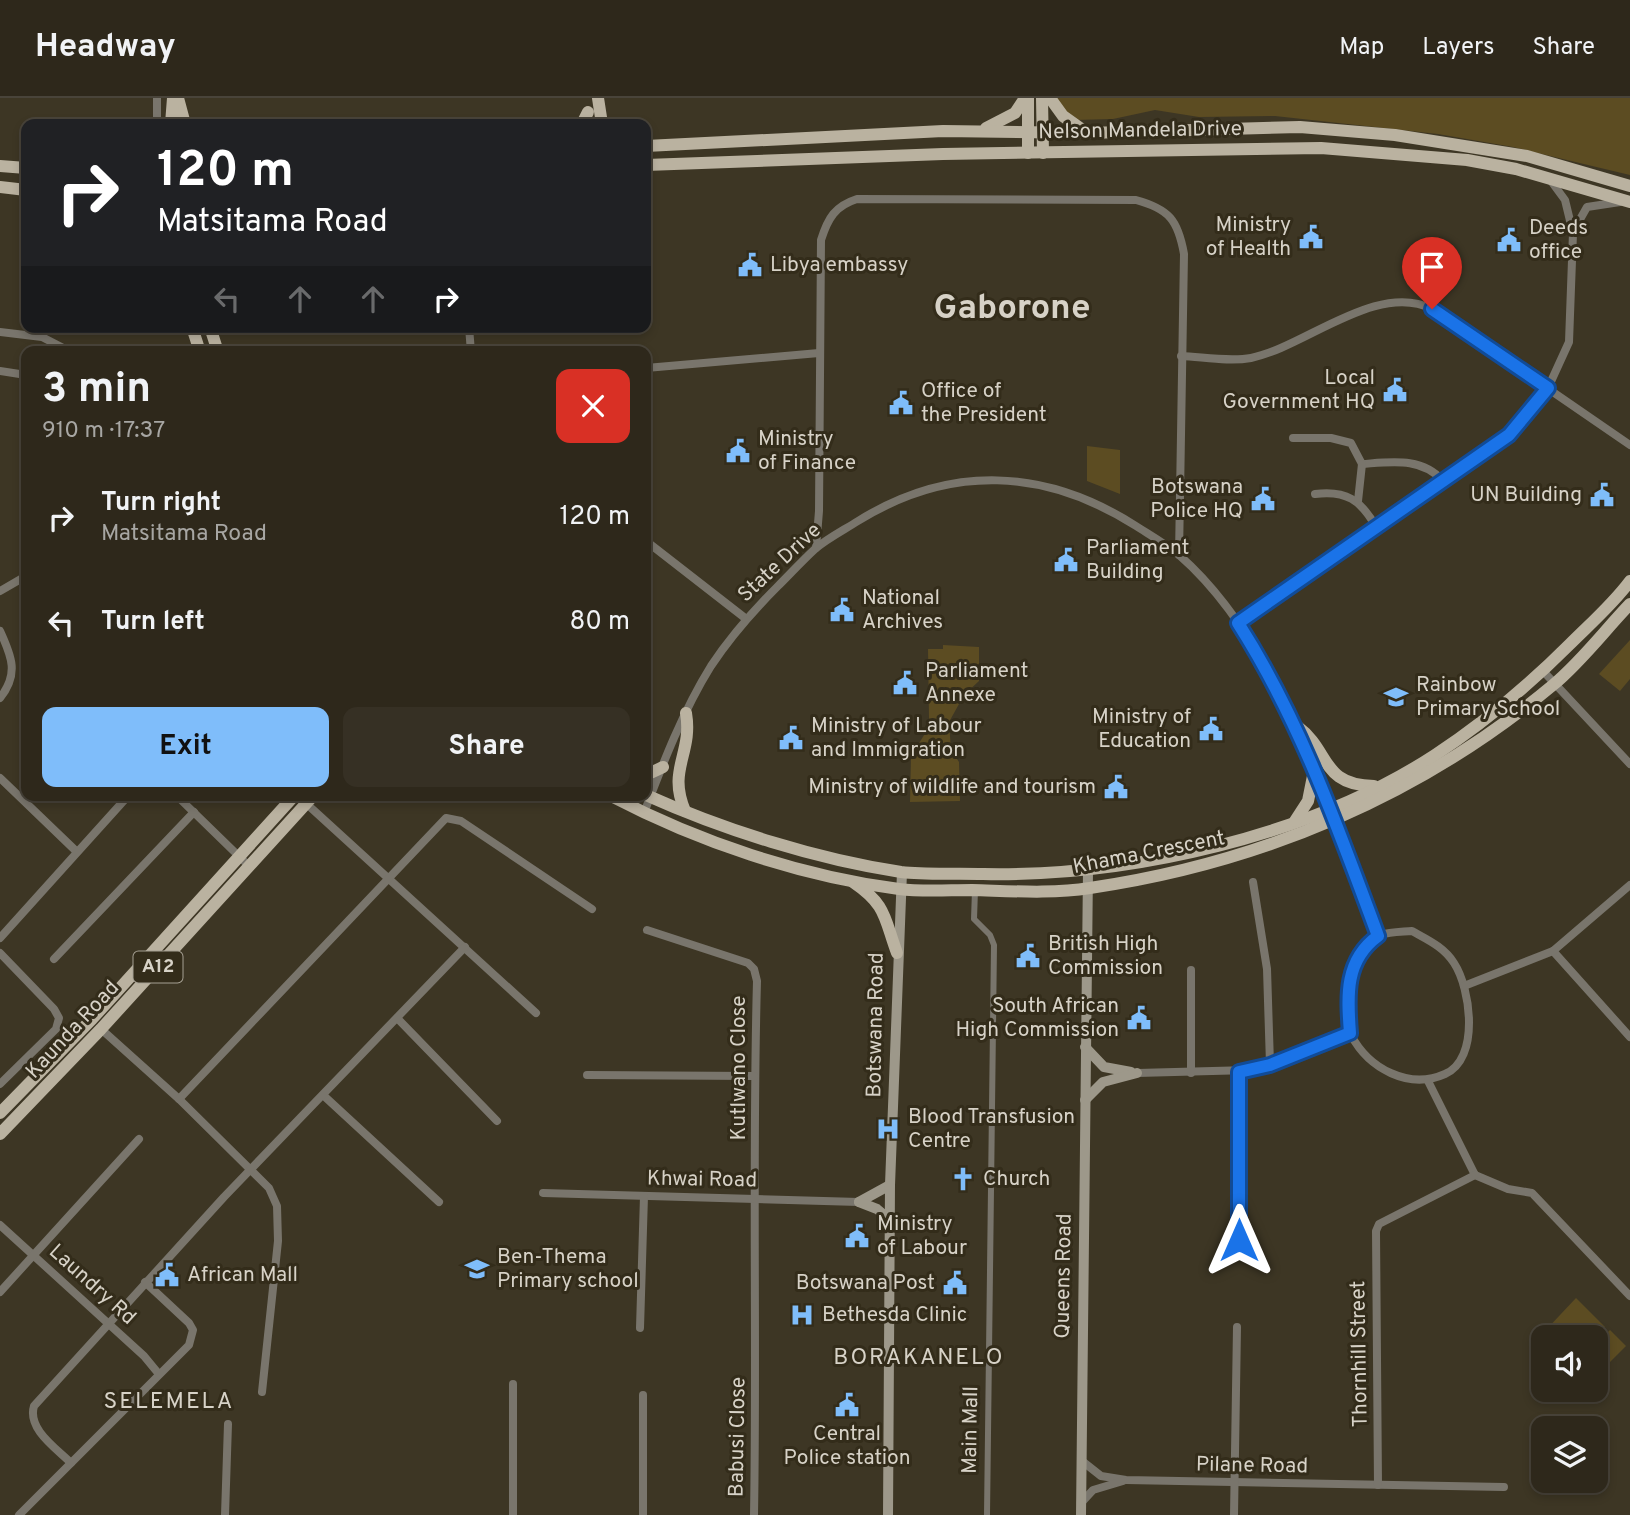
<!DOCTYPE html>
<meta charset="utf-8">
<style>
:root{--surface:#2e281b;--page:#363024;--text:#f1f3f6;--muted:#a7a6a3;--line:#49443a;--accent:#7fbdfa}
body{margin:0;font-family:Overpass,sans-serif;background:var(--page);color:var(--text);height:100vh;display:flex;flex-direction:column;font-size:26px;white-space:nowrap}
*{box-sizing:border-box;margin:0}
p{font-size:23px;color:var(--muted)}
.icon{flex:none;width:38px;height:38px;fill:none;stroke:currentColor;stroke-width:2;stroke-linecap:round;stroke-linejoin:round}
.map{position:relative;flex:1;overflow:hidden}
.panel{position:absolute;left:21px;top:248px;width:630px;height:455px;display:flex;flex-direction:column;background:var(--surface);border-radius:14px;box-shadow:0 4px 10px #0003,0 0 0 2px var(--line)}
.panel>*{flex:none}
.hud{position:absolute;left:21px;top:21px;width:630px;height:214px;border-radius:14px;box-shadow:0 4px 10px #0003,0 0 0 2px var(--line);background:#202124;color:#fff;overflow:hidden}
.buttons{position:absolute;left:1531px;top:1227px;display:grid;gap:14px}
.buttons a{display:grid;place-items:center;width:77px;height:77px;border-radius:14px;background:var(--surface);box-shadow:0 4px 10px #0003,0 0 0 2px var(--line);font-size:35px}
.pin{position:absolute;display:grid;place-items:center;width:60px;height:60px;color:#fff;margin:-72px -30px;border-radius:50% 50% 50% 0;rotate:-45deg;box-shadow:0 0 7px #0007}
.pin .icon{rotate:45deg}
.me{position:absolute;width:77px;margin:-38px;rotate:0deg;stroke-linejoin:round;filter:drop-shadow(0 0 5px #0008)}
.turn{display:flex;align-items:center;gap:24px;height:147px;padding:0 21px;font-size:32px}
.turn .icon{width:91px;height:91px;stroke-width:2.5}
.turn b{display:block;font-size:49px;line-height:60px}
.lanes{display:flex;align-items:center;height:66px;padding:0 21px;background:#0003;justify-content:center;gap:35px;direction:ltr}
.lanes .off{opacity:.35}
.round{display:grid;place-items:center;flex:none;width:74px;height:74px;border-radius:14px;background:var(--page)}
.summary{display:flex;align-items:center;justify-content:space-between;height:119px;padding:0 21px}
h1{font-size:42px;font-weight:700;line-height:52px}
.primary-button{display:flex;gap:14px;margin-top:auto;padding:14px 21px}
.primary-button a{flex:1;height:80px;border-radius:14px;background:var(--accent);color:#111;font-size:28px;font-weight:700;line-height:80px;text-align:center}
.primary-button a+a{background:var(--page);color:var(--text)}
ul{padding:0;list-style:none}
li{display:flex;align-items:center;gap:21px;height:105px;padding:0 21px}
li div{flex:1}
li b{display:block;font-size:26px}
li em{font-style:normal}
header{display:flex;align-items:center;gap:42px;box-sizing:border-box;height:98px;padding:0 35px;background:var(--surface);border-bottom:2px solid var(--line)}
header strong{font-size:33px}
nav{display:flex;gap:38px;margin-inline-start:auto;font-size:24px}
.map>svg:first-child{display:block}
.green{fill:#5c4c22}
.water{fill:#88774b}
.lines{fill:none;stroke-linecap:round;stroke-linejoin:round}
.pedestrian{stroke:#79756c;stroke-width:6}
.minor{stroke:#79756c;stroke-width:8}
.secondary{stroke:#9d988a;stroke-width:10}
.primary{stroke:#bab2a0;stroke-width:12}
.route-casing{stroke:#114b97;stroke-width:18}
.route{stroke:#1a73e8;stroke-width:12}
.labels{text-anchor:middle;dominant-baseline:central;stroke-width:6;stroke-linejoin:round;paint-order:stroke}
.shield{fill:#332c1a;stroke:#a6a093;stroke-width:2}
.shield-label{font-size:19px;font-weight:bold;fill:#d7d2c7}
.street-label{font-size:21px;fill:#d7d2c7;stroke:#332c1a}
.poi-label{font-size:21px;fill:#d7d2c7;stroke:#332c1a;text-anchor:start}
.neighbourhood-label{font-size:23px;letter-spacing:2px;fill:#d7d2c7;stroke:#332c1a}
.town-label{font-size:35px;font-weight:bold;fill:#d7d2c7;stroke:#332c1a}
</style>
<header>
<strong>Headway</strong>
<nav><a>Map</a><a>Layers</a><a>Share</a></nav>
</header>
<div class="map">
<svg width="1630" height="1417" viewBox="0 0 1630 1417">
<rect width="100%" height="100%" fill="#3d3624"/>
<g class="green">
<path d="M1054,0H1630V77L1513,49L1438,36L1275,18L1199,19L1155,12L1113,21L1074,22Z"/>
<path d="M1087,348L1120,352V396L1087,383Z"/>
<path d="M1630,542V581L1620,593L1599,576Z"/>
<path d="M943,547L979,549V583L964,597L949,624L951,652L959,664L960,703L910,704L911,658L926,634L929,621L928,551H943Z"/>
<path d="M1576,1200L1605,1229L1595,1239H1549L1544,1234Z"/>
<path d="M1610,1232L1626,1248L1596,1278V1246Z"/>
</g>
<g class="water">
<path d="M1542,1318H1566V1330L1543,1332Z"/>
<path d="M1596,1336L1610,1353L1597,1364L1596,1363Z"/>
</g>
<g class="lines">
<path class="pedestrian" d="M975,792L974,821L990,837L994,847L987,1417"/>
<g class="minor">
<path d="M157,26V0"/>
<path d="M1574,132L1587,109L1620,104"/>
<path d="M469,229L471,254"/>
<path d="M0,234L42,239L71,254"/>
<path d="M1181,258C1203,259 1229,264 1251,260C1305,249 1377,183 1432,211L1630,347"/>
<path d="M646,270L819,255"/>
<path d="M0,273L26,277"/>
<path d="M1293,340H1331L1351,345L1362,366C1392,364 1422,359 1443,383"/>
<path d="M1315,396C1346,392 1361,402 1376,429"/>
<path d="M1358,403L1362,366"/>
<path d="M646,443L745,520"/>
<path d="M816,450L819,413L821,142C828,120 835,108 857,101L1136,102C1169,111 1178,122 1184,156L1179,457"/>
<path d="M0,493L26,478"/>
<path d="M1238,525L1509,337L1548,290L1569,244L1573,135L1565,102L1551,83"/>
<path d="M0,533C12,559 19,576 0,600"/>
<path d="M1543,573L1630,666"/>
<path d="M0,680L76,753"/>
<path d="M177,698L250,769"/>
<path d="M298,698L536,915"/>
<path d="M644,715C663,665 683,613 711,568C731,538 753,513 778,488C790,476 802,463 815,451C828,440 844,432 858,423C950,366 1045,370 1136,428C1150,437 1166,446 1179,457C1280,545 1332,715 1378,838"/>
<path d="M1253,784L1267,871L1270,966"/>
<path d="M647,832L748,865L754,871L757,883C752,1061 757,1239 754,1417"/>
<path d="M1412,833C1428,842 1444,849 1454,865C1471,891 1480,961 1445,976C1409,992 1369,971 1351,937C1339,912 1350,848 1380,837C1390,834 1401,834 1412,833Z"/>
<path d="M0,840L128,698"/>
<path d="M1553,853L1630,939"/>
<path d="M0,855L54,911L59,920L56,931L0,986"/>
<path d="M54,861L194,714"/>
<path d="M1464,888L1553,853L1630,787"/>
<path d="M397,920L497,1023"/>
<path d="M101,931L179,1001L269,1090L277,1108L278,1143L262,1294"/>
<path d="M1239,974V1142"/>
<path d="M1137,975L1250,972L1350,935"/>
<path d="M1191,975V872"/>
<path d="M587,977L754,978"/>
<path d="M1428,983L1475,1077"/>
<path d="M323,997L439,1104"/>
<path d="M179,1001L446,720L461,723L592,811"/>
<path d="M1475,1077L1508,1091L1532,1095L1630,1198"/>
<path d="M543,1095L859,1104"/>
<path d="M0,1127L144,1258L158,1275"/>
<path d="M0,1194L139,1041"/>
<path d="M640,1230L644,1098"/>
<path d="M513,1286V1417"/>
<path d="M1082,1363L1101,1378L1126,1382L1504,1389"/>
<path d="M71,1365C56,1350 27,1331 34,1308L224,1099L465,849"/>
<path d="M1378,1387L1376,1133L1379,1126L1475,1077"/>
<path d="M1081,1405L1093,1392L1123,1383"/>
<path d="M19,1417L189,1247L193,1232L189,1225L145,1184"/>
<path d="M225,1417L228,1326"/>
<path d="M643,1417V1297"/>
<path d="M1234,1417L1237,1229"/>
</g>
<g class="secondary">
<path d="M1085,949L1104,969L1131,974"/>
<path d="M1085,1002L1103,984L1137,975"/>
<path d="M859,1104L890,1087"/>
<path d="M859,1104L877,1111L889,1121"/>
<path d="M888,1417L890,1087L902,774"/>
<path d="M1081,1417L1088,772"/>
</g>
<g class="primary">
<path d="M178,0L185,26"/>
<path d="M598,0L602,26"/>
<path d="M1042,0L1043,55"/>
<path d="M1050,0L1063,18L1084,33"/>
<path d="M171,26L173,0"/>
<path d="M582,26L588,14"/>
<path d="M986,30L1015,15L1025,0"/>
<path d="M646,48L943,33L1087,35L1300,29L1395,37L1527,58L1630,88"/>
<path d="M1028,55V0"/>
<path d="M646,67L943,56L1321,50L1467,62L1516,71L1630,104"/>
<path d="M0,68L26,70"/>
<path d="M0,89L26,92"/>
<path d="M192,229L200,254"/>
<path d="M210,229L218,254"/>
<path d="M1297,628C1331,653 1320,687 1374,688"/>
<path d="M646,677L663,669"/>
<path d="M646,697C724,732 816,761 901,774C927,777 956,775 983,776C1130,779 1311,738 1435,657C1484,625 1529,587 1570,546C1590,526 1613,506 1630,483"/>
<path d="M611,698C699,744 800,778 899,791C923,794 948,792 972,792C1011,793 1052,796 1090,790C1261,765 1420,698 1553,587C1581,564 1605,532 1630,506"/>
<path d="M685,713C667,671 693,656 686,615"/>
<path d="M1295,723L1308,703L1314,673"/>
<path d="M853,784C887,807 884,820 897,855"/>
<path d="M0,1015L92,921L294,698"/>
<path d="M0,1036L101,931L313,698"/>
</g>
</g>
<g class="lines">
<g class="route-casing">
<path id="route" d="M1239,1142V974L1270,967L1350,935C1347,897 1345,862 1378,838C1338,730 1300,622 1238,525L1509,337L1548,290L1432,211"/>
</g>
<use href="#route" class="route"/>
</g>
<defs>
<g id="civic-bare" transform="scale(1.89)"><path d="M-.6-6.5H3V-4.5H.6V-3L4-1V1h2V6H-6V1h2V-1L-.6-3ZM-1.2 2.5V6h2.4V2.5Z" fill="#7fbdfa" stroke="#332c1a" stroke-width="2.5" paint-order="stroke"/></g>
<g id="school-bare" transform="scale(1.89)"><path d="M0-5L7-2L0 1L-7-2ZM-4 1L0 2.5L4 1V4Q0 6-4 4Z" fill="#7fbdfa" stroke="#332c1a" stroke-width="2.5" paint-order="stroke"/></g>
<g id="hospital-bare" transform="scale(1.89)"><path d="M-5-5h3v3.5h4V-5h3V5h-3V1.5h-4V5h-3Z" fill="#7fbdfa" stroke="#332c1a" stroke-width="2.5" paint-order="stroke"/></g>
<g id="church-bare" transform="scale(1.89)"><path d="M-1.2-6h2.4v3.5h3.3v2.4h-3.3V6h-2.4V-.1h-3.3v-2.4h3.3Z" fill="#7fbdfa" stroke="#332c1a" stroke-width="2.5" paint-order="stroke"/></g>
</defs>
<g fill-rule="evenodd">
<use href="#civic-bare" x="1311" y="139"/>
<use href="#civic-bare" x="1509" y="142"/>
<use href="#civic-bare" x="750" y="167"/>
<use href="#civic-bare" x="1395" y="292"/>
<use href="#civic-bare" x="901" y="305"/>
<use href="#civic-bare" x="738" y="353"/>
<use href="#civic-bare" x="1602" y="397"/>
<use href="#civic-bare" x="1263" y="401"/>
<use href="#civic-bare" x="1066" y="462"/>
<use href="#civic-bare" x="842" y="512"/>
<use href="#civic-bare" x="905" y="585"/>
<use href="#school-bare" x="1396" y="599"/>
<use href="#civic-bare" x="1211" y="631"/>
<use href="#civic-bare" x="791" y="640"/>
<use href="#civic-bare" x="1116" y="689"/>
<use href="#civic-bare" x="1028" y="858"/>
<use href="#civic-bare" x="1139" y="920"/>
<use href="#hospital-bare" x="888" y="1031"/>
<use href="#church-bare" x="963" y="1081"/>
<use href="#civic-bare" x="857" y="1138"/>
<use href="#school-bare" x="477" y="1171"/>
<use href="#civic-bare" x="167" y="1177"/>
<use href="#civic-bare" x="955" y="1185"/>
<use href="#hospital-bare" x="802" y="1217"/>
<use href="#civic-bare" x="847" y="1307"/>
</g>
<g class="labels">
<rect class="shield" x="133.5" y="853.5" width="49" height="31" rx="5"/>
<g class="shield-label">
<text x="158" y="869">A12</text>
</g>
<g class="street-label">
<text transform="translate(1140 33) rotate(-1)">Nelson Mandela Drive</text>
<text transform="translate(780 465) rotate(-43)">State Drive</text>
<text transform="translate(1149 755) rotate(-11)">Khama Crescent</text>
<text transform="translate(876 927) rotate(-89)">Botswana Road</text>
<text transform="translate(73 932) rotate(-47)">Kaunda Road</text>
<text transform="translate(739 970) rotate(-90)">Kutlwano Close</text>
<text transform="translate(702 1082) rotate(1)">Khwai Road</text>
<text transform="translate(1064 1178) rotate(-89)">Queens Road</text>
<text transform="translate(92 1187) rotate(42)">Laundry Rd</text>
<text transform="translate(1360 1256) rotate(-91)">Thornhill Street</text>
<text transform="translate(971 1332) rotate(-89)">Main Mall</text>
<text transform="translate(738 1339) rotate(-89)">Babusi Close</text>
<text transform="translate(1252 1368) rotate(1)">Pilane Road</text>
</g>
<g class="poi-label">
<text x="1291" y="127" text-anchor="end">Ministry<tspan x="1291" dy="24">of Health</tspan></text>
<text x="1529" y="130">Deeds<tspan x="1529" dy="24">office</tspan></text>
<text x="770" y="167">Libya embassy</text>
<text x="1375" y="280" text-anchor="end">Local<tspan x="1375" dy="24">Government HQ</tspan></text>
<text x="921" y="293">Office of<tspan x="921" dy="24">the President</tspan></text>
<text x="758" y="341">Ministry<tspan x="758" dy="24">of Finance</tspan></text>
<text x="1243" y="389" text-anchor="end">Botswana<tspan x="1243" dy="24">Police HQ</tspan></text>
<text x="1582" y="397" text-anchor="end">UN Building</text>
<text x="1086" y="450">Parliament<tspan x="1086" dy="24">Building</tspan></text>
<text x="862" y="500">National<tspan x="862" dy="24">Archives</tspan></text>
<text x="925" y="573">Parliament<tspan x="925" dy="24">Annexe</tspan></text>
<text x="1416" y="587">Rainbow<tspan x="1416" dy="24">Primary School</tspan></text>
<text x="1191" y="619" text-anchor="end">Ministry of<tspan x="1191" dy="24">Education</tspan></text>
<text x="811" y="628">Ministry of Labour<tspan x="811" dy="24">and Immigration</tspan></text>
<text x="1096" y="689" text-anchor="end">Ministry of wildlife and tourism</text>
<text x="1048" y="846">British High<tspan x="1048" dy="24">Commission</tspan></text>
<text x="1119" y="908" text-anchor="end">South African<tspan x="1119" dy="24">High Commission</tspan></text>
<text x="908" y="1019">Blood Transfusion<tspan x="908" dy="24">Centre</tspan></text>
<text x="983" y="1081">Church</text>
<text x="877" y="1126">Ministry<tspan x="877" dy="24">of Labour</tspan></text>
<text x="497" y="1159">Ben-Thema<tspan x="497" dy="24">Primary school</tspan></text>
<text x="187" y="1177">African Mall</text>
<text x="935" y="1185" text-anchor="end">Botswana Post</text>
<text x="822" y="1217">Bethesda Clinic</text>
<text x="847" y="1336" text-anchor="middle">Central<tspan x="847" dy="24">Police station</tspan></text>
</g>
<g class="neighbourhood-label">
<text x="919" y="1260">BORAKANELO</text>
<text x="169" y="1304">SELEMELA</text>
</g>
<g class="town-label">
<text x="1012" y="211">Gaborone</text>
</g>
</g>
</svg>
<div class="buttons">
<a><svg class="icon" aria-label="sound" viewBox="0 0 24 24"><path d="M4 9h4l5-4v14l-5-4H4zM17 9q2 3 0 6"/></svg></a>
<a><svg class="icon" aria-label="layers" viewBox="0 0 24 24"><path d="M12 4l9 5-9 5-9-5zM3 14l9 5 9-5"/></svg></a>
</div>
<div class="pin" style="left:1432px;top:211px;background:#d93025"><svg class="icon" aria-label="arrive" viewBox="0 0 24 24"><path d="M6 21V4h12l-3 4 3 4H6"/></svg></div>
<svg class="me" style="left:1239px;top:1142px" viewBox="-20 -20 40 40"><path d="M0-17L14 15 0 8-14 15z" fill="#1a73e8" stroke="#fff" stroke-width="4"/></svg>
<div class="hud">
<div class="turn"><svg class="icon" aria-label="right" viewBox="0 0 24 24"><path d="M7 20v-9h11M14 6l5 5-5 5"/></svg><div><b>120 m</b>Matsitama Road</div></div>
<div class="lanes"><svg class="icon off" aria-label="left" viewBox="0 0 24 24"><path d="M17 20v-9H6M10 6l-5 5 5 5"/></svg><svg class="icon off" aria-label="ahead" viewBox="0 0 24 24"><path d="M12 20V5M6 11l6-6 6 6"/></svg><svg class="icon off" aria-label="ahead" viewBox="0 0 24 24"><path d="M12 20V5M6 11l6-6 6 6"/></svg><svg class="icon" aria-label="right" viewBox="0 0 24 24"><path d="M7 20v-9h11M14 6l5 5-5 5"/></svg></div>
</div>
<section class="panel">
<div class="summary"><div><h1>3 min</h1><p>910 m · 17:37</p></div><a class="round" style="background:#d93025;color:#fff"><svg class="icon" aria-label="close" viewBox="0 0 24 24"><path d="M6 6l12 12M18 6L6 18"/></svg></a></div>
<ul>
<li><svg class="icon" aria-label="right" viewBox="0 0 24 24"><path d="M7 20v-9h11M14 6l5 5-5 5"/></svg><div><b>Turn right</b><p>Matsitama Road</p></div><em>120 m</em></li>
<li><svg class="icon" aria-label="left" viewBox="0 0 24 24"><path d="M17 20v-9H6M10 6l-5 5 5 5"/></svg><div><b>Turn left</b></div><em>80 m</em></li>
</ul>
<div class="primary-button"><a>Exit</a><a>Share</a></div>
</section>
</div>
